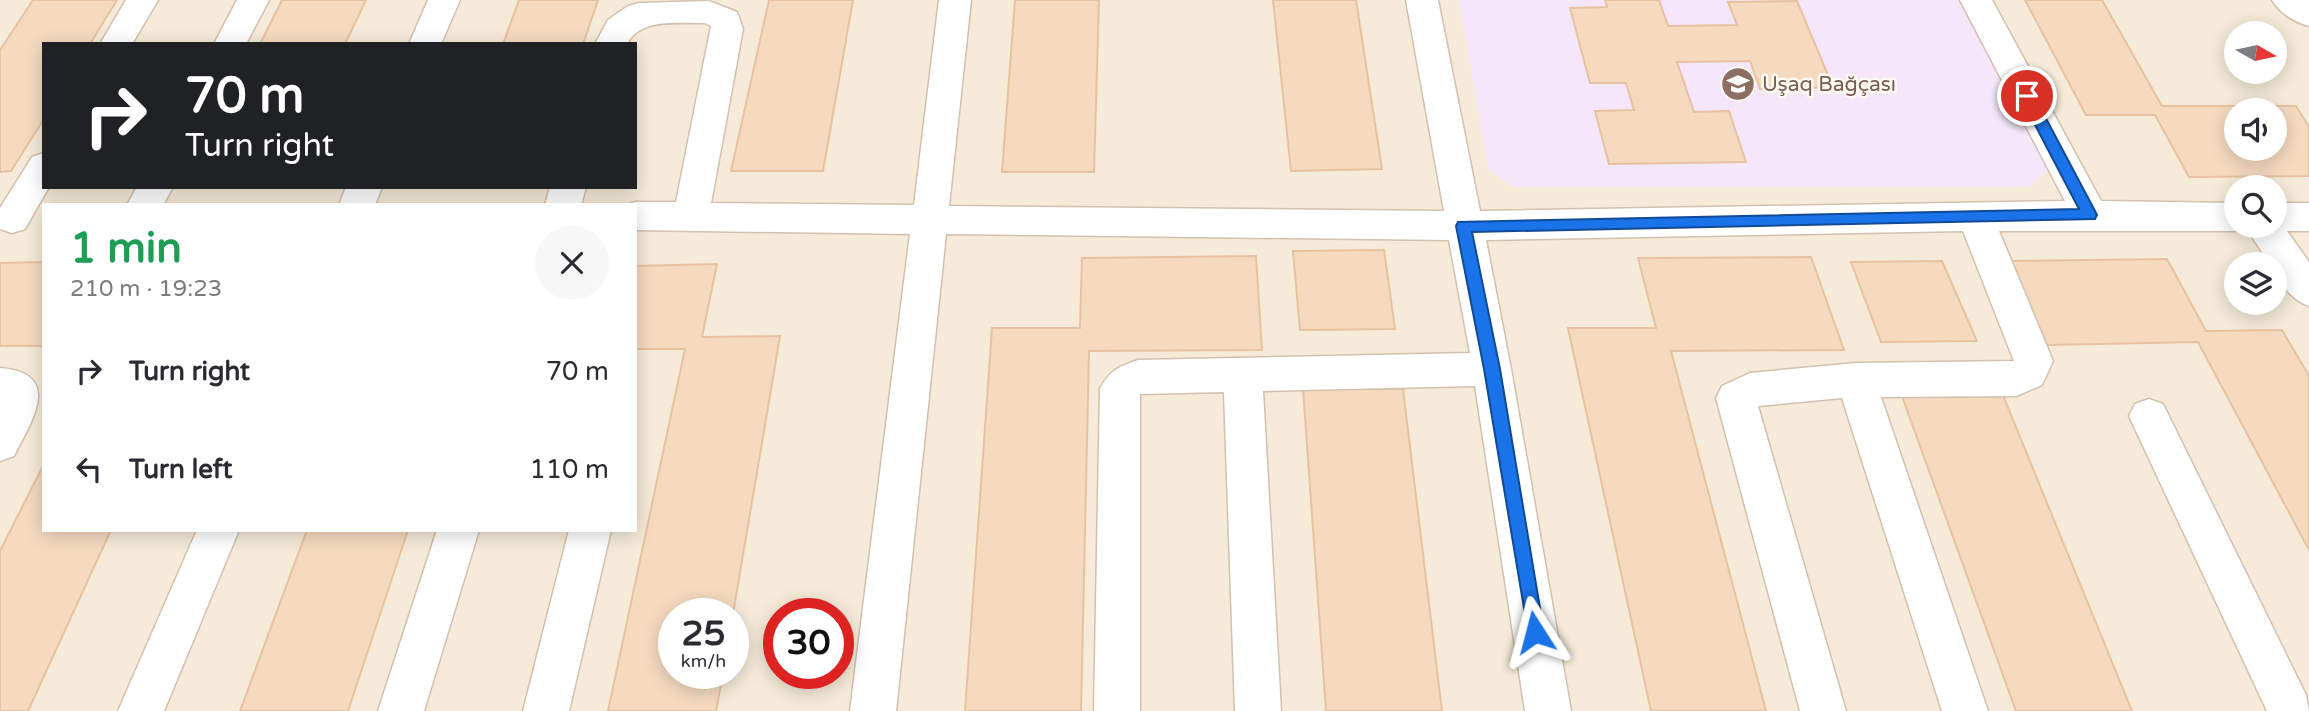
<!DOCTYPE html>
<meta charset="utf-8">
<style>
:root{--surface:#fff;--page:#f7f7f7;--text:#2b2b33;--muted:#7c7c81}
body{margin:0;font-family:"Varela Round",sans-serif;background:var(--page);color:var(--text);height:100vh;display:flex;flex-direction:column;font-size:26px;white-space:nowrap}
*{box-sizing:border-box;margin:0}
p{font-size:23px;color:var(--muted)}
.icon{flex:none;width:38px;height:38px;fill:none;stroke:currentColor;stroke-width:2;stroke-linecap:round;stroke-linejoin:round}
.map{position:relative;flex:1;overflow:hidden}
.panel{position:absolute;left:42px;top:203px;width:595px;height:329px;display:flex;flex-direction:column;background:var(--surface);border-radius:0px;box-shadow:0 4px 18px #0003}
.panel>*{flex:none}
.guide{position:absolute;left:42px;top:42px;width:595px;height:147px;border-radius:0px;box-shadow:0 4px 18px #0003;background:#202124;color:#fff;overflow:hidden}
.needle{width:46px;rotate:99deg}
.controls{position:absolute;left:2224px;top:21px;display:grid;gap:14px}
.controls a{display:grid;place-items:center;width:63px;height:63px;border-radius:50%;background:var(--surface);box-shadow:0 4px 18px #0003;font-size:35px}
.speed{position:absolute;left:658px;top:598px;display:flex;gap:14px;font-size:35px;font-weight:700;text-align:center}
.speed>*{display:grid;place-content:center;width:91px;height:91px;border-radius:50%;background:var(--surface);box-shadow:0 4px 18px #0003;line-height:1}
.speed small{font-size:18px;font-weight:400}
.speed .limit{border:10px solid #d22;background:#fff;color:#111}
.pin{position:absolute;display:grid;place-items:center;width:60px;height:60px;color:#fff;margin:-30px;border:4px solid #fff;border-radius:50%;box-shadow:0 2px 7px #0007}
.me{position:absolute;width:77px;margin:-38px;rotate:351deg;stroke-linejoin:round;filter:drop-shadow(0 0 5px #0008)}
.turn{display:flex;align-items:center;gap:24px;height:147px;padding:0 28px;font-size:32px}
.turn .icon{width:91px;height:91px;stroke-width:2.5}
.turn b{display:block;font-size:49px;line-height:60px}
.round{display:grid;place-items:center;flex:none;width:74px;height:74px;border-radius:37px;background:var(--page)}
.head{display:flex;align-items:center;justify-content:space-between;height:119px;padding:0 28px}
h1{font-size:42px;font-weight:700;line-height:52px;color:#1e9e55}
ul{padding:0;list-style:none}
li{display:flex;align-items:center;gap:21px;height:98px;padding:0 28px}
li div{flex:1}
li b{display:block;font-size:26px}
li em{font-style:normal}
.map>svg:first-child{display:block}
.residential{fill:#f6ebd8;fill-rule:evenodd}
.education{fill:#f5e6fa}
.building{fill:#f5dac0;stroke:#e8c2a0;stroke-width:2;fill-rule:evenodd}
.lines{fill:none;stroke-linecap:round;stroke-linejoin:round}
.minor-casing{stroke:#d2c1ae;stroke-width:3}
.minor{fill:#fff;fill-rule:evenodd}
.route{fill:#1a73e8;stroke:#114b97;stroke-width:2}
.labels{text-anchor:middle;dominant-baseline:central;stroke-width:5;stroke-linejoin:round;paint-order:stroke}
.education-label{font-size:21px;fill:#785e54;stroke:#fffbf2;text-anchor:start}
</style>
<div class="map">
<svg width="2309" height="711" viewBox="0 0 2309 711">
<rect width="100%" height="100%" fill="#fef8ea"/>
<path class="residential" d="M0,0H2309V711H0ZM2236,33H2275V72H2236ZM44,44H635V187H44ZM2236,110H2275V149H2236ZM2236,187H2275V226H2236ZM44,205H635V530H44ZM2236,264H2275V303H2236ZM674,614H733V674H674ZM779,614H838V674H779Z"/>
<path class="education" d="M1459,0H1960L2048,171L2029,187H1513L1488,169Z"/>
<g class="building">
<path d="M33,0H117L90,44H44V119L11,171L0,172V50Z"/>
<path d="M282,0H366L345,44H260Z"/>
<path d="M519,0H598L583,44H503Z"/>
<path d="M769,0H853L823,171H731Z"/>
<path d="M1015,0H1099L1094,172H1002Z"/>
<path d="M1273,0H1356L1382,169L1291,171Z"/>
<path d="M1605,0H1659L1668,26L1737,25L1728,2L1797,1L1833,87L1760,89L1750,61L1677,62L1694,112L1729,111L1746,162L1609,164L1595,111L1634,110L1626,83H1590L1570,8L1607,7Z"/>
<path d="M2025,0H2102L2162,106H2296L2309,127V176L2189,177L2155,115H2086ZM2236,110H2275V149H2236Z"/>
<path d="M1384,250L1395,329L1300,330L1293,251Z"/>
<path d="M1256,256L1262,350L1089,351L1081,711H965L992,328H1080L1082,258Z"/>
<path d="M1811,257L1844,350L1671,351L1766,711H1651L1568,328H1656L1638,258Z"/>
<path d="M2167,259L2206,331L2282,330L2309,376V550L2198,342L2047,345L2008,261Z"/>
<path d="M1942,261L1977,341L1881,342L1851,262Z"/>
<path d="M44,262V346H0V263Z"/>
<path d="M717,264L702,337L780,336L733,614H674V674H723L716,711H608L685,349H635V266Z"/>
<path d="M1899,388H2000L2132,711H2016Z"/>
<path d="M1303,389H1403L1442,711H1326Z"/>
<path d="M44,464V530H111L28,711H0V551Z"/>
<path d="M307,530H408L348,711H240Z"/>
</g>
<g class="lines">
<g class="minor-casing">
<g id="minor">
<path d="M126,0H158L132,44H100Z"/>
<path d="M237,0H269L246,44H214Z"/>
<path d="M428,0H460L441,44H409Z"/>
<path d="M939,0H971L949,206L1444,211L1406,0H1438L1480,211L2065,201L1960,0H1992L2101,201L2236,203V226H2275V203H2309V231H2287L2309,262V306C2294,301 2275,282 2275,264H2270L2246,228L2236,231H1999L2053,361L2042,385L2016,396L1881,397L1988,711H1942L1842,398L1758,406L1846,711H1800L1716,398L1722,386L1750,373L1856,363L2014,361L1963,231L1486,240L1511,369L1571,711H1525L1475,386L1263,391L1281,711H1235L1224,392L1140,394V711H1094L1100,389C1110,370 1118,367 1138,360L1470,353L1449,240L946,234L896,711H850L910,234L635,230V205H626L635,202H676L711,26L705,23C679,24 641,17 627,44H595L608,20L628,6L639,3L709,1L737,12L743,29L711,203L914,205Z"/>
<path d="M2272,0H2309V26C2294,22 2280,13 2272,0Z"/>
<path d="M44,153V187H49L25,229L12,233L0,229V208L32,157Z"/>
<path d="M137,187H173L163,205H127Z"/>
<path d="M346,187H382L375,205H339Z"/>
<path d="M550,187H586L581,205H545Z"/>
<path d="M0,368C64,373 32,421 14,456L0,461Z"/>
<path d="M2149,399L2163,404L2306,695L2309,711H2267L2129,416L2135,404Z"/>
<path d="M197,530H239L164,711H118Z"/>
<path d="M437,530H479L424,711H378Z"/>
<path d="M569,530H611L569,711H523Z"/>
</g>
</g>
<use href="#minor" class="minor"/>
</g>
<path class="route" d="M2027,90L2032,92L2095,211L2097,215L2095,219L1472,232L1500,369L1544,632L1542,638L1535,641L1529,638L1484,369L1456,226L1458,222L2079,209L2020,96Z"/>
<defs>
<g id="school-disc" transform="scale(1.75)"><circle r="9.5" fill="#8d6e63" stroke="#fffbf2"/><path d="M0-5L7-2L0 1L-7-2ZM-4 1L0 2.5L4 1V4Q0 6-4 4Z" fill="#fff"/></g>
</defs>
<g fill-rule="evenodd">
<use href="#school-disc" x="1738" y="84"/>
</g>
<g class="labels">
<g class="education-label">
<text x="1762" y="84">Uşaq Bağçası</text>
</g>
</g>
</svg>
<div class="controls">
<a><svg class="needle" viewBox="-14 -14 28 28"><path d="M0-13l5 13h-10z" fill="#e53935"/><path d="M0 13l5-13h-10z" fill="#7c7c81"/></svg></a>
<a><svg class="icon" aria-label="sound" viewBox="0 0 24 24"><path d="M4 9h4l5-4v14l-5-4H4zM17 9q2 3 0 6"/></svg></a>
<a><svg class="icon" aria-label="search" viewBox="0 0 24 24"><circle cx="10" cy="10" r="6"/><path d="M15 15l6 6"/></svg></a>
<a><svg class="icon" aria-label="layers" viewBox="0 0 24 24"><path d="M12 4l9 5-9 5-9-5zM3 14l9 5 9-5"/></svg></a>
</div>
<div class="speed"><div>25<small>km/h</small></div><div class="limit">30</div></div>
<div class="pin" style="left:2027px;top:96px;background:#d93025"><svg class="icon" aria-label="arrive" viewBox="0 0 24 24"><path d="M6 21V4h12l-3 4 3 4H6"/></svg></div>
<svg class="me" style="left:1535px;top:632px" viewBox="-20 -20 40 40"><path d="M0-17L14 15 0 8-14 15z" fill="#1a73e8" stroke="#fff" stroke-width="4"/></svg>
<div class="guide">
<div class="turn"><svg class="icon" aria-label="right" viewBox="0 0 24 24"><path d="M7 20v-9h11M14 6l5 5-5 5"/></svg><div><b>70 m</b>Turn right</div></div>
</div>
<section class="panel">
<div class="head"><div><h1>1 min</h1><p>210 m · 19:23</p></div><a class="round"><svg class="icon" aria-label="close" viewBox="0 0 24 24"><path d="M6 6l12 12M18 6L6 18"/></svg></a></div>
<ul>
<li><svg class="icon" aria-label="right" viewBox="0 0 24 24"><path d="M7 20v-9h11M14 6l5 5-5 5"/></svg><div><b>Turn right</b></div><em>70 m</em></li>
<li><svg class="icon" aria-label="left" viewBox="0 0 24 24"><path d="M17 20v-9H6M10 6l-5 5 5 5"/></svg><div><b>Turn left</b></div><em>110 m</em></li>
</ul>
</section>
</div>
